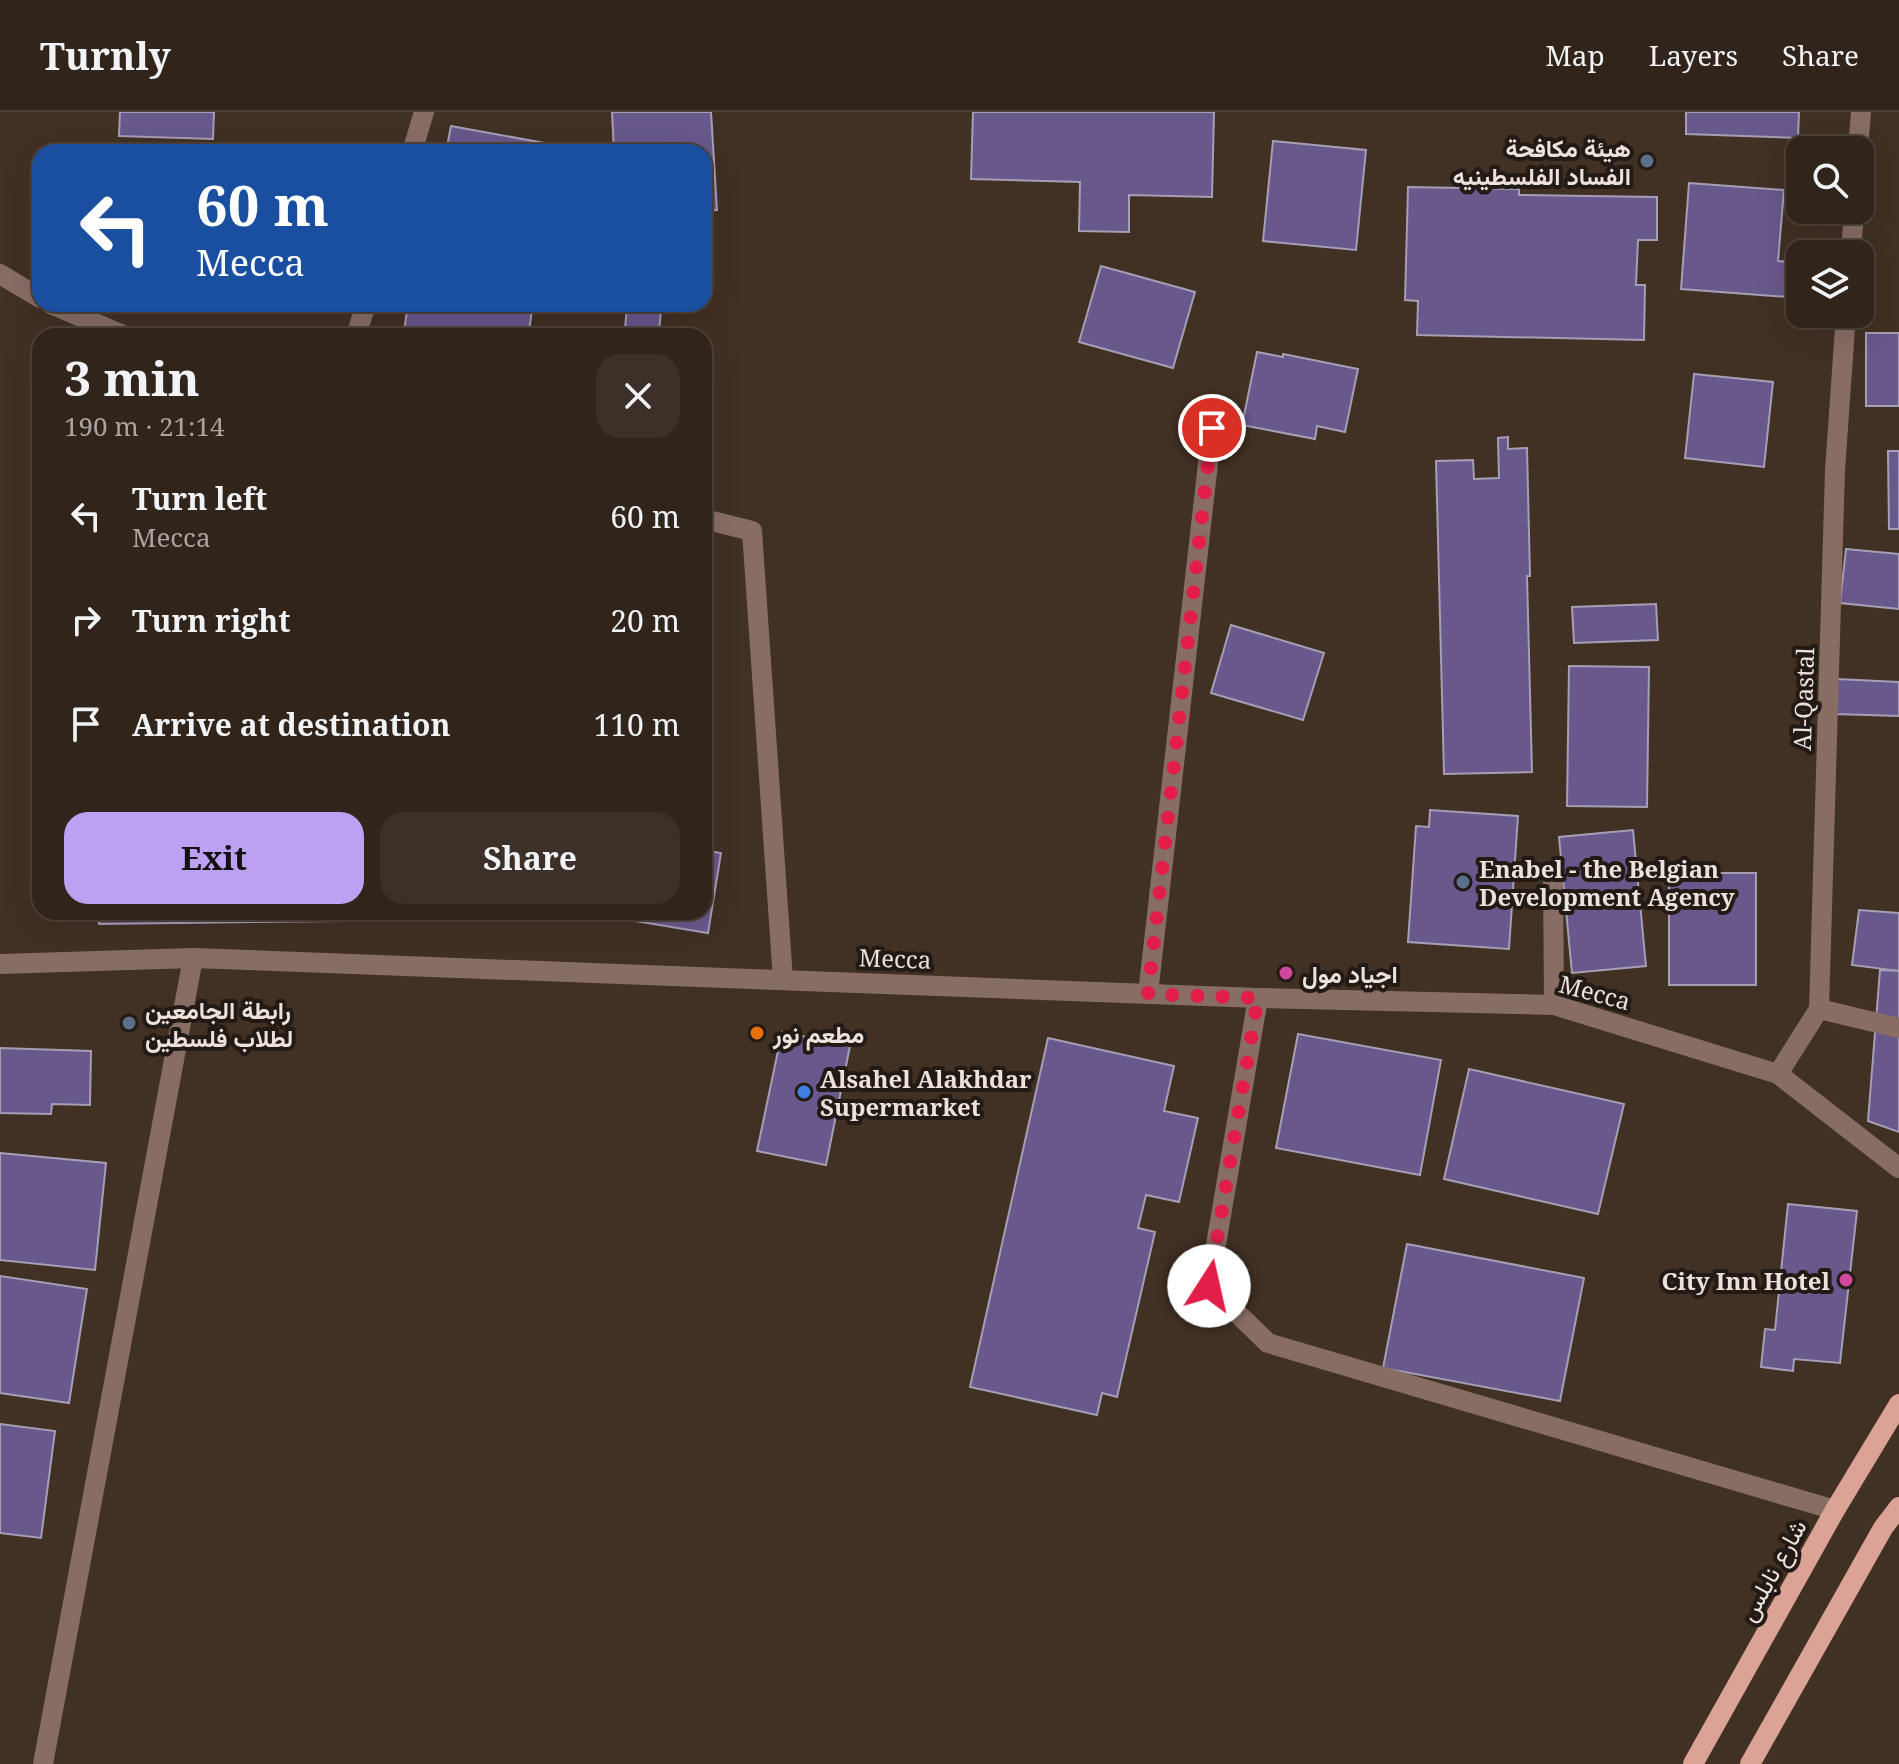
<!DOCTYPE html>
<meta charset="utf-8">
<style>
:root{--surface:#31241b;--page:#3d3028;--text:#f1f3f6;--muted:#a8a4a3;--line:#4c413a;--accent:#bca0f2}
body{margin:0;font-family:"Noto Serif",Vazirmatn,serif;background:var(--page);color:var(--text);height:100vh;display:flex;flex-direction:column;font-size:30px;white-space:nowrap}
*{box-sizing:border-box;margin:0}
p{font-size:26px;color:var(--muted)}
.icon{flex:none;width:44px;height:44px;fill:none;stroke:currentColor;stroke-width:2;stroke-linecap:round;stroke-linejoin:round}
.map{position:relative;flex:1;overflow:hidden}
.drawer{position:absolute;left:32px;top:216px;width:680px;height:592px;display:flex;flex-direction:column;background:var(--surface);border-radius:24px;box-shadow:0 8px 32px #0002,0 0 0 2px var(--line)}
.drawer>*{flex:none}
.hud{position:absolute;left:32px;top:32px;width:680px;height:168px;border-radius:24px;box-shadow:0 8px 32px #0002,0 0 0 2px var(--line);background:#1a4fa0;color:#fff;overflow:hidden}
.controls{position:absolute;left:1786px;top:24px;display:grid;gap:16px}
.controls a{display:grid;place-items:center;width:88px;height:88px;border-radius:16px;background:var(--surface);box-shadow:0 8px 32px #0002,0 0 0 2px var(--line);font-size:40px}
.pin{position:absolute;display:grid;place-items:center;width:68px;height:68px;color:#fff;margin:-34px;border:4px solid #fff;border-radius:50%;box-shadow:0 2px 8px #0007}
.me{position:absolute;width:88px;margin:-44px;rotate:10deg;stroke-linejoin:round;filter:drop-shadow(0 0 6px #0008)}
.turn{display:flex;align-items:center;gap:28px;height:168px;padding:0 32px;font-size:36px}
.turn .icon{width:104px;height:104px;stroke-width:2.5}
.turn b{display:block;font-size:56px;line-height:68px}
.round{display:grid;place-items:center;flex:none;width:84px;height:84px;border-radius:24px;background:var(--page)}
.headline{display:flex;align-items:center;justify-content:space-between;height:136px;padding:0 32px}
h1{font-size:48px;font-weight:700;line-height:60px}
.button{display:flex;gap:16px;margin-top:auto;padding:16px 32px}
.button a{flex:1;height:92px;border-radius:24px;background:var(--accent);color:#111;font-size:32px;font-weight:700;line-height:92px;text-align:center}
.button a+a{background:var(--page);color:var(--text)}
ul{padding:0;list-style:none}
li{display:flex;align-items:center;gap:24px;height:104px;padding:0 32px}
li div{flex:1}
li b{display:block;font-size:30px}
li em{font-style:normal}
header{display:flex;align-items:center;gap:48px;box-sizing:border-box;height:112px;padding:0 40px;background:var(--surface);border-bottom:2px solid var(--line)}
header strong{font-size:38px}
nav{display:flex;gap:44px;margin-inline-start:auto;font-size:28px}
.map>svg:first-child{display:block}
.building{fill:#68588b;stroke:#a59fb5;stroke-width:2}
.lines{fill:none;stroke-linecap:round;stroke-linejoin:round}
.minor{stroke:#886d65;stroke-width:20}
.major{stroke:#dba395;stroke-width:20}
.route{stroke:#e11d48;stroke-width:14;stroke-dasharray:0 25.2}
.service-dot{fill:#5c6f8a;stroke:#221a15;stroke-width:3}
.hotel-dot{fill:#d1479c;stroke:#221a15;stroke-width:3}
.food-dot{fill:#e8710a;stroke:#221a15;stroke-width:3}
.shop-dot{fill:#3f7fe0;stroke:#221a15;stroke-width:3}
.labels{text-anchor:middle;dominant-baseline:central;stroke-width:8;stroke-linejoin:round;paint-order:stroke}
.poi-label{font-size:24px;font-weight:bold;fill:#ede2db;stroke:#221a15;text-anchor:start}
.street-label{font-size:24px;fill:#ede2db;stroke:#221a15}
</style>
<header>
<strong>Turnly</strong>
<nav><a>Map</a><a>Layers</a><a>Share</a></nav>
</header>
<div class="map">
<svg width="1899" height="1652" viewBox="0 0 1899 1652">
<rect width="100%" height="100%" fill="#413024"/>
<g class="building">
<path d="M120,0H214L213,27L119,24Z"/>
<path d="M612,0H711L717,98L704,99V40H614Z"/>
<path d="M973,0H1214L1212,85L1129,83V120L1079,119L1080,70L971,67Z"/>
<path d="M1686,0H1799L1798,26L1686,22Z"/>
<path d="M451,14L561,34L560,40H446Z"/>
<path d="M1273,29L1366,38L1356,138L1263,129Z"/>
<path d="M1689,71L1784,78L1778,149L1791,150L1788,185L1681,177Z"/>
<path d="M1408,75L1519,77V83L1657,85V128H1638L1636,173H1645L1644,228L1417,223L1418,189L1405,188Z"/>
<path d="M1101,154L1195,180L1173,256L1079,230Z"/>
<path d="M408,192H491L532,197L529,220L556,224H420V221L404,219Z"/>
<path d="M595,192H685V200L661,198L659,220L625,217L627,194Z"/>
<rect x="1866" y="221" width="33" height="73"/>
<path d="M1257,240L1283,245V242L1358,257L1345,320L1317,314L1315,327L1242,313Z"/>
<path d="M1694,262L1773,270L1764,355L1685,346Z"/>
<path d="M1508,325V337L1527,336L1530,464H1527L1532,660L1444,662L1436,349L1473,348L1474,367L1499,366L1498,326Z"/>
<path d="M1888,339H1899V417H1889Z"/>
<path d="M1846,437L1899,442V497L1840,491Z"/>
<path d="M1656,492L1658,528L1574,531L1572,495Z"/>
<path d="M1231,513L1324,541L1303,608L1211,581Z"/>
<path d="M1569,554L1649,555L1647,695L1567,694Z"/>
<path d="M1837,567L1899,570V604L1835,602Z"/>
<path d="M1430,698L1518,704L1509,837L1408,830L1416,714L1429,715Z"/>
<path d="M1633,718L1646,854L1572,861L1559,725Z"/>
<path d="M704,738L721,741L708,821L581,800H704Z"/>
<rect x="1669" y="761" width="87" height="112"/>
<path d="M1859,798L1899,801V859L1852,853Z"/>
<path d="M99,800H343V809L99,812Z"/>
<path d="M1880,858L1899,859V1020L1868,1009Z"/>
<path d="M782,920L850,934L826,1053L757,1039Z"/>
<path d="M1298,922L1441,948L1420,1063L1276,1036Z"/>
<path d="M1048,926L1174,954L1164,999L1198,1006L1179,1090L1146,1083L1138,1116L1155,1120L1117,1285L1102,1281L1097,1303L970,1275Z"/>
<path d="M0,936L91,939L90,993L52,992L51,1002L0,1001Z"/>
<path d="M1469,957L1624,992L1598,1102L1444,1067Z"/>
<path d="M0,1041L106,1051L95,1158L0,1148Z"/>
<path d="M1788,1092L1857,1099L1840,1251L1794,1247L1793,1259L1761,1255L1765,1217L1775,1218Z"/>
<path d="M1407,1132L1584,1166L1560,1289L1383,1256Z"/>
<path d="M0,1164L87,1177L69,1291L0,1281Z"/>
<path d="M0,1312L55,1319L41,1426L0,1421Z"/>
</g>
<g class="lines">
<g class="minor">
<path d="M1858,38L1861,0"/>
<path d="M412,40L424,0"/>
<path d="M1851,142L1854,98"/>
<path d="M0,162L40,186"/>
<path d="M51,192L125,224"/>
<path d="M356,224L366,192"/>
<path d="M704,407L752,419L783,868"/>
<path d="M1553,761L1554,893"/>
<path d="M0,852L193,846L1258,886L1554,893L1778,962L1899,1056"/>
<path d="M1148,882L1212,316"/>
<path d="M1258,886L1209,1174L1268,1231L1835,1398"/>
<path d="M1819,897L1899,916"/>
<path d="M1778,962L1819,897L1835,358L1846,202"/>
<path d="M43,1652L193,846"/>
</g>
<g class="major">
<path d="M1693,1652L1835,1398L1899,1292"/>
<path d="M1750,1652L1883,1416L1899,1395"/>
</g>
</g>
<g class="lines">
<path class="route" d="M1209,1174L1258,886L1148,882L1212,316"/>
</g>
<g class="service-dot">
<circle cx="1647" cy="49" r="8"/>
<circle cx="1463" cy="770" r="8"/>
<circle cx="129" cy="911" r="8"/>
</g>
<g class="hotel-dot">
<circle cx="1286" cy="861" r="8"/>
<circle cx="1846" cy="1168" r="8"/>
</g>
<circle class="food-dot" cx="757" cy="921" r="8"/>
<circle class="shop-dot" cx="804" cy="980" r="8"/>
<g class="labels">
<g class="poi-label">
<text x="1631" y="35" text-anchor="end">هيئة مكافحة<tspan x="1631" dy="28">الفساد الفلسطينيه</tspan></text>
<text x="1479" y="756">Enabel - the Belgian<tspan x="1479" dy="28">Development Agency</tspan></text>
<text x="1302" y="861">اجياد مول</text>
<text x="145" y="897">رابطة الجامعين<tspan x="145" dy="28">لطلاب فلسطين</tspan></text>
<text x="773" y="921">مطعم نور</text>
<text x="820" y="966">Alsahel Alakhdar<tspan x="820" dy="28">Supermarket</tspan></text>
<text x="1830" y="1168" text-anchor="end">City Inn Hotel</text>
</g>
<g class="street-label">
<text transform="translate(1803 587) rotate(-88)">Al-Qastal</text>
<text transform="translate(895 846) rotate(2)">Mecca</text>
<text transform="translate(1595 880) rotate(15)">Mecca</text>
<text transform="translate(1772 1458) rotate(-61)">شارع نابلس</text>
</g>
</g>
</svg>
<div class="controls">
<a><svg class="icon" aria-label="search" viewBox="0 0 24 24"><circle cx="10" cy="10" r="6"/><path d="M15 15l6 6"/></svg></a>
<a><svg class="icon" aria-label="layers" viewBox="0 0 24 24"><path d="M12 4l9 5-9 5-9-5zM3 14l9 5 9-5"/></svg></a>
</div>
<div class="pin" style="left:1212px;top:316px;background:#d93025"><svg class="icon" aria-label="arrive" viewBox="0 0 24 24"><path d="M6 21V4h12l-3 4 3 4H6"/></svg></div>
<svg class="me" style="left:1209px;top:1174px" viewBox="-20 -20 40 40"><circle r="19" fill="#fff"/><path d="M0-13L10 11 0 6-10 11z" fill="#e11d48"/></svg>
<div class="hud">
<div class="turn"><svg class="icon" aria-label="left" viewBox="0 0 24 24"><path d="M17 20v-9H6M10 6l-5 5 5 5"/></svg><div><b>60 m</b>Mecca</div></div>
</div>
<section class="drawer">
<div class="headline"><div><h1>3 min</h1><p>190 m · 21:14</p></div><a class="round"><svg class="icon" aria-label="close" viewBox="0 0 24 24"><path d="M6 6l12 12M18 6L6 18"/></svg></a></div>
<ul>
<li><svg class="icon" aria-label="left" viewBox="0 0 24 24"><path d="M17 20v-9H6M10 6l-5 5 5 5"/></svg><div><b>Turn left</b><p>Mecca</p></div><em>60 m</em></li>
<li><svg class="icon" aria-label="right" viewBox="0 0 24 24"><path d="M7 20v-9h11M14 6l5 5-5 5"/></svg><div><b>Turn right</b></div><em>20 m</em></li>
<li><svg class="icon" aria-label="arrive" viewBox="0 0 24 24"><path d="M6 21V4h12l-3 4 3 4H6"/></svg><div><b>Arrive at destination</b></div><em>110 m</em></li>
</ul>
<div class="button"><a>Exit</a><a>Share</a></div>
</section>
</div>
